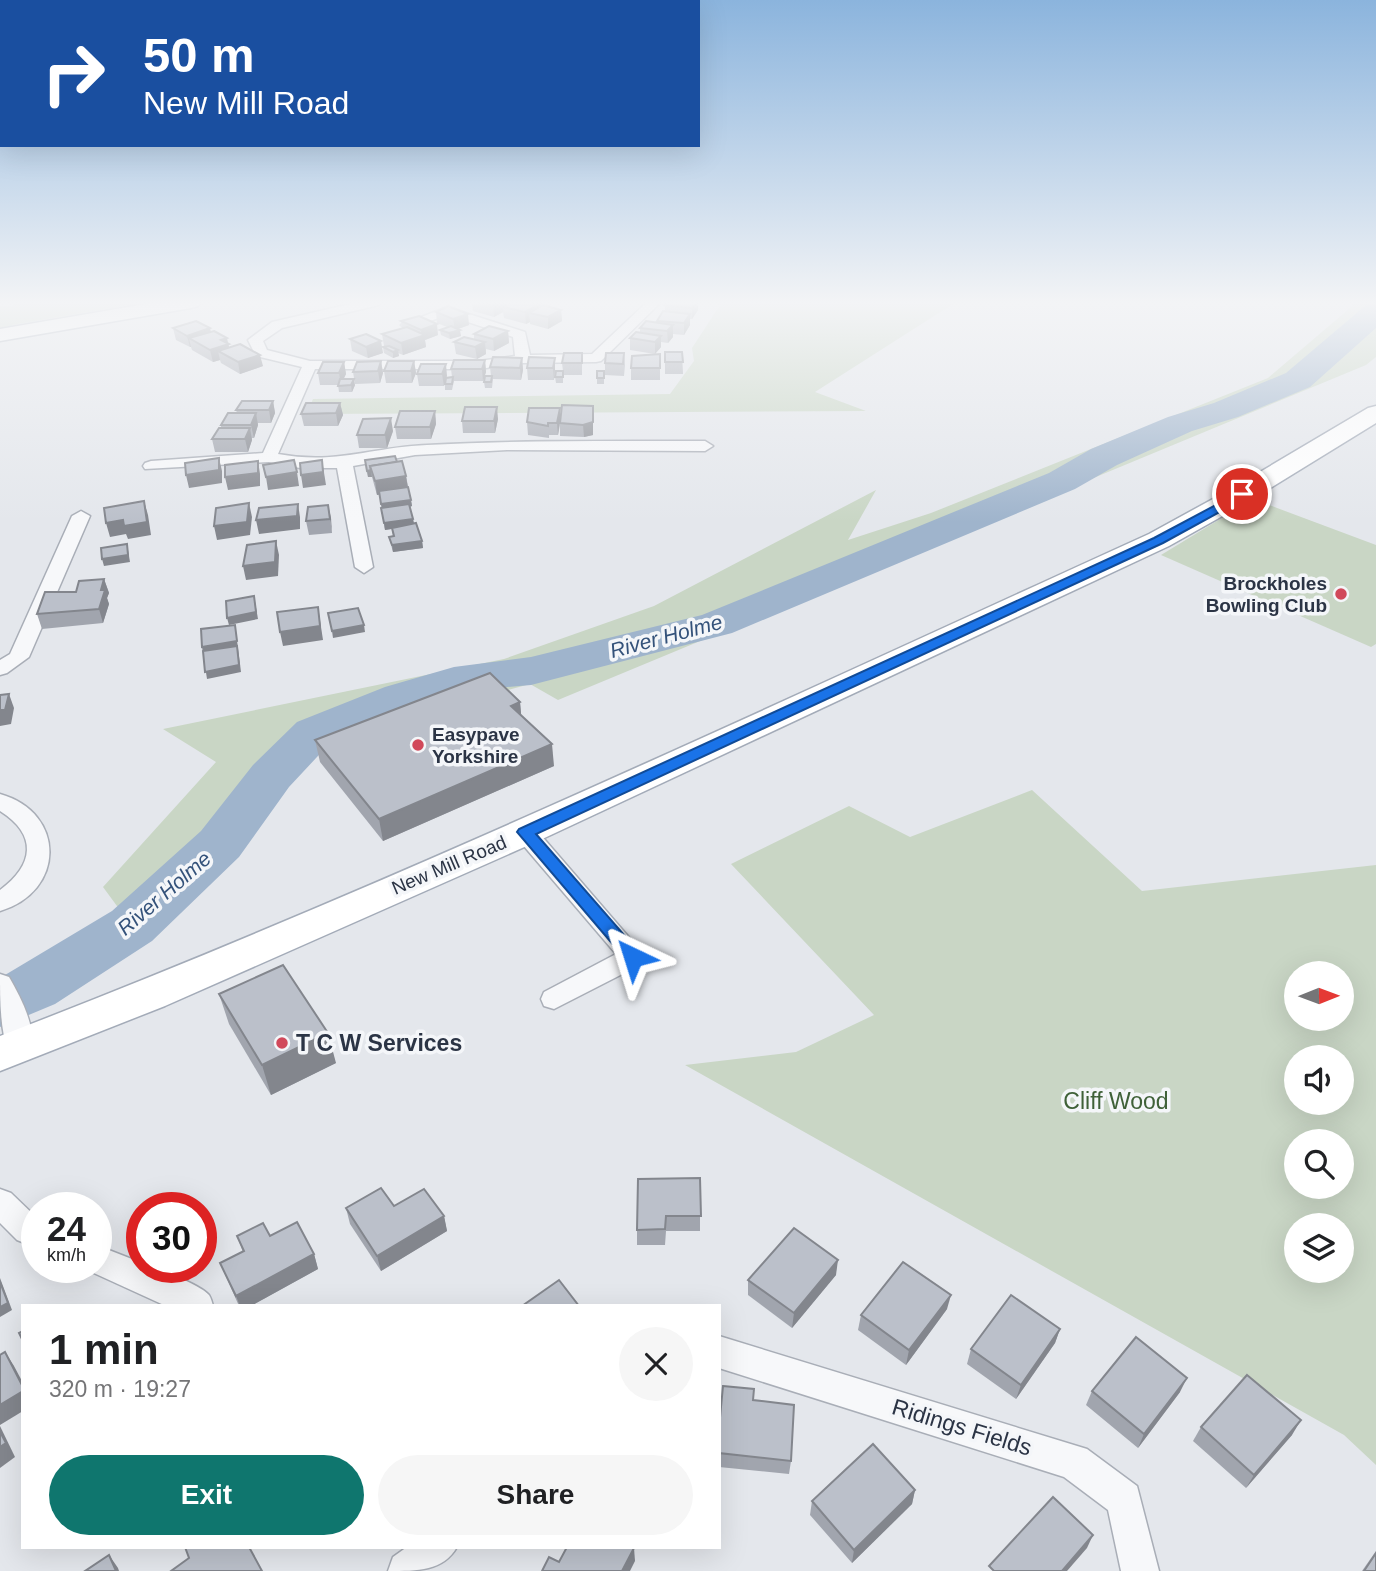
<!DOCTYPE html>
<meta charset="utf-8">
<style>
:root{--surface:#fff;--page:#f6f6f6;--text:#202124;--muted:#757577;--accent:#0f766e}
body{margin:0;font-family:Arial,sans-serif;background:var(--page);color:var(--text);height:100vh;display:flex;flex-direction:column;font-size:26px;white-space:nowrap}
*{box-sizing:border-box;margin:0}
p{font-size:23px;color:var(--muted)}
.icon{flex:none;width:38px;height:38px;fill:none;stroke:currentColor;stroke-width:2;stroke-linecap:round;stroke-linejoin:round}
.map{position:relative;flex:1;overflow:hidden}
.drawer{position:absolute;left:21px;top:1304px;width:700px;height:245px;display:flex;flex-direction:column;background:var(--surface);border-radius:0px;box-shadow:0 7px 28px #0002}
.drawer>*{flex:none}
.top-card{position:absolute;left:0px;top:0px;width:700px;height:147px;box-shadow:0 7px 28px #0002;background:#1a4fa0;color:#fff;overflow:hidden}
.needle{width:46px;rotate:89deg}
.tools{position:absolute;left:1284px;top:961px;display:grid;gap:14px}
.tools a{display:grid;place-items:center;width:70px;height:70px;border-radius:50%;background:var(--surface);box-shadow:0 7px 28px #0002;font-size:35px}
.speed{position:absolute;left:21px;top:1192px;display:flex;gap:14px;font-size:35px;font-weight:700;text-align:center}
.speed>*{display:grid;place-content:center;width:91px;height:91px;border-radius:50%;background:var(--surface);box-shadow:0 7px 28px #0002;line-height:1}
.speed small{font-size:18px;font-weight:400}
.speed .limit{border:10px solid #d22;background:#fff;color:#111}
.pin{position:absolute;display:grid;place-items:center;width:60px;height:60px;color:#fff;margin:-30px;border:4px solid #fff;border-radius:50%;box-shadow:0 2px 7px #0007}
.me{position:absolute;width:77px;margin:-38px;rotate:319deg;stroke-linejoin:round;filter:drop-shadow(0 0 5px #0008)}
.turn{display:flex;align-items:center;gap:24px;height:147px;padding:0 28px;font-size:32px}
.turn .icon{width:91px;height:91px;stroke-width:2.5}
.turn b{display:block;font-size:49px;line-height:60px}
.round{display:grid;place-items:center;flex:none;width:74px;height:74px;border-radius:37px;background:var(--page)}
.head{display:flex;align-items:center;justify-content:space-between;height:119px;padding:0 28px}
h1{font-size:42px;font-weight:600;line-height:52px}
.primary-button{display:flex;gap:14px;margin-top:auto;padding:14px 28px}
.primary-button a{flex:1;height:80px;border-radius:42px;background:var(--accent);color:#fff;font-size:28px;font-weight:600;line-height:80px;text-align:center}
.primary-button a+a{background:var(--page);color:var(--text)}
.map>svg:first-child{display:block}
.green{fill:#c9d6c5;fill-rule:evenodd}
.lines{fill:none;stroke-linecap:round;stroke-linejoin:round}
.river{fill:#9fb4cc;fill-rule:evenodd}
.street-casing{stroke:#a9aeb7;stroke-width:3}
.primary-casing{stroke:#a3abb8;stroke-width:3}
.street{fill:#f7f8fa;fill-rule:evenodd}
.primary{fill:#fff;fill-rule:evenodd}
.wall{fill:#a1a5ae}
.shaded-wall{fill:#83868d}
.building{fill:#bbc0ca;stroke:#83868d;stroke-width:2}
.route{fill:#1a73e8;stroke:#114b97;stroke-width:2}
.poi-dot{fill:#d1495b;stroke:#f4f6f9;stroke-width:2.5}
.labels{text-anchor:middle;dominant-baseline:central;stroke-width:7;stroke-linejoin:round;paint-order:stroke}
.poi-label{font-size:19px;font-weight:bold;fill:#2b3445;stroke:#f4f6f9;text-anchor:end}
.street-label{font-size:19px;fill:#2b3445;stroke:#f4f6f9}
.water-label{font-size:21px;font-style:italic;fill:#34527a;stroke:#f4f6f9}
.near-poi-label{font-size:23px;font-weight:bold;fill:#2b3445;stroke:#f4f6f9;text-anchor:start}
.near-park-label{font-size:23px;fill:#3f6138;stroke:#f4f6f9}
.near-street-label{font-size:23px;fill:#2b3445;stroke:#f4f6f9}
</style>
<div class="map">
<svg width="1376" height="1571" viewBox="0 0 1376 1571">
<rect width="100%" height="100%" fill="#e4e7ec"/>
<g class="green">
<path d="M13,302H146L12,325L0,337V306H13Z"/>
<path d="M722,302H956L815,392L866,411L307,414L313,399L670,394L694,361L692,348Z"/>
<path d="M1357,302H1376V357L1366,365L558,700L530,684L318,743L128,921L103,887L216,762L163,729L504,659L654,606L876,490L848,540L931,513L1268,378Z"/>
<path d="M1253,499L1376,545V644L1371,647L1161,555Z"/>
<path d="M1032,790L1142,891L1376,865V1465L1344,1435L685,1065L796,1052L874,1015L731,864L849,806L910,837ZM1297,973H1342V1018H1297ZM1297,1057H1342V1102H1297ZM1297,1141H1342V1186H1297ZM1297,1225H1342V1270H1297Z"/>
</g>
<g class="lines">
<path class="river" d="M1376,303V328L1310,387L1238,417L1192,431L1117,465L1075,489L732,633L531,685L474,690L419,707L331,742L289,787L239,857L152,941L55,1004L0,1027V978L112,911L201,831L253,765L297,722L385,687L454,667L531,657L702,615L1049,473L1091,449L1168,417L1214,403L1286,373L1365,306Z"/>
<g class="street-casing">
<g id="street">
<path d="M359,302H381L379,305L282,328L263,341L267,350L310,361H479L515,356L513,337L447,315L408,329L401,325L447,307L525,332L530,355L592,354L647,302H661L601,361L596,362L523,363L479,369H315L278,454C336,465 372,447 427,445C520,440 612,441 705,441L713,446L705,451L507,450L415,455L353,466L373,567L364,573L355,567L337,468H300L269,462L145,469L143,466L145,463L151,461L263,453L302,367L256,356L248,340L272,322Z"/>
<path d="M81,511L90,516L29,657L7,673L0,675V660L10,654L72,516Z"/>
<path d="M0,794C67,813 65,892 0,911V890C34,865 38,835 0,811Z"/>
<path d="M525,824L533,826L646,957L642,964L554,1009L544,1006L541,999L544,992L616,954L517,838L513,832L517,826Z"/>
<path d="M0,974L9,977C20,996 40,1033 29,1054L19,1057L9,1054C0,1030 0,1000 0,974Z"/>
<path d="M0,1189L11,1193L37,1218V1248L17,1240L0,1223Z"/>
<path d="M96,1245L142,1263V1267C156,1267 199,1284 209,1295C211,1298 212,1302 213,1306H166L85,1269L84,1267H96Z"/>
<path d="M719,1336L1087,1449L1137,1486L1159,1571H1121L1108,1510L1064,1477L719,1368Z"/>
<path d="M407,1547H457C443,1571 418,1571 388,1571L393,1557Z"/>
</g>
</g>
<g class="primary-casing">
<g id="primary">
<path d="M157,302H201L198,306L191,308L0,341V329Z"/>
<path d="M1376,406V423L1251,500L1169,546L538,841L165,1006L0,1071V1036C390,886 769,707 1149,534L1233,488L1368,408Z"/>
</g>
</g>
<use href="#street" class="street"/>
<use href="#primary" class="primary"/>
</g>
<g class="wall">
<path d="M472,302H507L508,304H540V307L561,310L562,321L548,329L530,324V322L526,324L504,318L503,312L494,317L473,311Z"/>
<path d="M667,302H698V310L692,319H690V325L684,335L673,334V337L668,343L661,342V347L655,354L630,350V338L640,333V328L657,323V321L665,311V305Z"/>
<path d="M436,312L469,325L458,329L461,336L450,339L441,335L440,330L447,327L437,323Z"/>
<path d="M401,321L438,335L425,340L426,347L403,355L398,353L399,356L393,358L384,353L383,347H386L384,346L382,334L402,329Z"/>
<path d="M173,328L211,331L228,344L229,347L263,366L240,374L221,363L220,360L213,362L192,350L191,347H190L176,340Z"/>
<path d="M508,331L509,343L494,351L486,349V354L477,359L456,354L454,342L474,339V334Z"/>
<path d="M350,339L383,353L368,358L352,351Z"/>
<path d="M665,352H682L683,374H665Z"/>
<path d="M582,353V375H563V383H556L555,377L563,371L562,363Z"/>
<path d="M624,353L625,365L624,376L605,375V363Z"/>
<path d="M660,354V380H631V368Z"/>
<path d="M522,358L523,370L521,380L493,379L492,388H485L484,382L491,376L490,367Z"/>
<path d="M555,358V369L554,380H528L527,368Z"/>
<path d="M485,360L486,372L483,381H454L452,390H445V382L444,386H419L417,374L446,364V378L452,377L451,369Z"/>
<path d="M381,361L383,373L380,383L355,384L353,372Z"/>
<path d="M414,361L416,373L412,383H386L384,371Z"/>
<path d="M344,362L346,374L343,379L355,385L352,392H339L338,385H320L318,373Z"/>
<rect x="597" y="371" width="7" height="13"/>
<path d="M273,401L275,413L271,423H258V425L254,438H252V440L248,452H215L212,439L221,428V425L237,413L236,410Z"/>
<path d="M340,403L343,415L338,426H304L301,414Z"/>
<path d="M593,406V435L584,437L560,436V425L558,435H549V438L528,435L527,422L560,418Z"/>
<path d="M435,411L436,424L431,439H397L395,427Z"/>
<path d="M498,419L495,433H463L462,421Z"/>
<path d="M393,431L387,448H359L357,435Z"/>
<path d="M365,460L397,462L406,476L412,506L410,507L414,523L422,541L423,548L393,552L389,537L393,536L392,529L385,530L381,508H382L380,494L377,495L372,477H368Z"/>
<path d="M328,505L332,533L309,535L306,521Z"/>
<path d="M104,579L109,593L107,598L109,604L103,623L42,629L37,614L76,592Z"/>
<path d="M520,702L521,715L554,766L383,841L320,762L315,740Z"/>
<path d="M219,994L336,1063L271,1095L229,1024Z"/>
<path d="M700,1178V1231H666L665,1245H637V1230Z"/>
<path d="M394,1206L444,1216L447,1231L381,1271L350,1224L346,1208Z"/>
<path d="M237,1236H270L314,1254L318,1269L251,1306H239L220,1263L243,1252Z"/>
<path d="M836,1275L792,1328L748,1295V1280Z"/>
<path d="M947,1309L906,1365L858,1330L861,1315Z"/>
<path d="M1060,1329L1055,1343L1016,1399L967,1364L971,1349Z"/>
<path d="M1092,1391L1180,1392L1138,1448L1086,1405Z"/>
<path d="M753,1400L791,1461L789,1474L719,1467V1428Z"/>
<path d="M1201,1427L1292,1435L1246,1488L1193,1441Z"/>
<path d="M915,1490L912,1504L852,1563L810,1515L812,1501Z"/>
<path d="M1376,1551V1571H1362Z"/>
</g>
<g class="shaded-wall">
<path d="M500,302H507L508,308L503,307V312L494,317L493,305Z"/>
<path d="M696,302H698V310L692,319V308Z"/>
<path d="M540,304V316L529,313L530,322L526,324L525,312Z"/>
<path d="M561,310L562,321L548,329V317Z"/>
<path d="M468,314L469,325L455,330L453,319Z"/>
<path d="M690,314V325L684,335V323Z"/>
<path d="M437,324L438,335L425,340L426,347L403,355L401,343L421,336V330Z"/>
<path d="M673,325V337L668,343L667,331Z"/>
<path d="M210,328L213,340L189,338L191,347H190L187,336Z"/>
<path d="M460,330L461,336L450,339L449,333Z"/>
<path d="M508,331L509,343L494,351L493,339Z"/>
<path d="M661,336V347L655,354V342Z"/>
<path d="M227,338L231,356L218,351L220,360L213,362L210,350L221,340Z"/>
<path d="M381,341L383,353L368,358L366,347Z"/>
<path d="M485,342L486,354L477,359L475,347Z"/>
<path d="M398,350L399,356L393,358V352Z"/>
<path d="M260,355L263,366L240,374L238,362Z"/>
<path d="M522,358L523,370L521,380L520,368Z"/>
<path d="M555,358V369L554,380L553,368Z"/>
<path d="M485,360L486,372L483,381L482,369Z"/>
<path d="M381,361L383,373L380,383L378,371Z"/>
<path d="M414,361L416,373L412,383L411,371Z"/>
<path d="M344,362L346,374L341,385L339,373Z"/>
<path d="M446,364L447,376L444,386L442,374Z"/>
<path d="M354,379L355,385L352,392L351,385Z"/>
<path d="M273,401L275,413L271,423L269,410Z"/>
<path d="M340,403L343,415L338,426L336,413Z"/>
<path d="M593,406V435L584,437L583,425Z"/>
<path d="M497,407L498,419L495,433L494,421Z"/>
<path d="M560,408V420L558,435L557,423Z"/>
<path d="M435,411L436,424L431,439L430,427Z"/>
<path d="M256,413L258,425L254,438L251,425Z"/>
<path d="M391,418L393,431L387,448L385,435Z"/>
<path d="M250,428L252,440L248,452L245,439Z"/>
<path d="M219,458L222,471V483L189,488L186,475Z"/>
<path d="M322,460L326,485L303,488L301,475Z"/>
<path d="M258,461L260,474V486L228,490L225,477Z"/>
<path d="M371,470L372,477H368L367,471Z"/>
<path d="M297,472L299,486L268,490L266,477Z"/>
<path d="M406,476L408,489L377,495L375,481Z"/>
<path d="M411,500L412,506L382,511L381,504Z"/>
<path d="M144,501L148,515L151,535L128,539L126,534L110,537L106,523Z"/>
<path d="M249,503L252,517L250,535L217,540L214,526Z"/>
<path d="M298,504L300,517V529L259,534L256,520Z"/>
<path d="M328,505L331,518L332,533Z"/>
<path d="M413,519L414,525L385,530L384,523Z"/>
<path d="M276,541L279,555L278,576L246,580L243,566Z"/>
<path d="M422,541L423,548L393,552L392,545Z"/>
<path d="M127,544L130,562L104,566L102,559Z"/>
<path d="M104,579L109,593L107,598L109,604L103,623L99,609L101,590Z"/>
<path d="M254,596L258,619L229,625L227,618Z"/>
<path d="M318,607L323,640L283,646L280,632Z"/>
<path d="M235,625L241,672L207,679L202,647Z"/>
<path d="M364,625L365,632L333,638L332,631Z"/>
<path d="M9,694L14,708L11,724L0,726V710Z"/>
<path d="M520,702L522,724L511,706Z"/>
<path d="M552,744L554,766L383,841L379,819Z"/>
<path d="M328,1033L336,1063L271,1095L262,1065Z"/>
<path d="M444,1216L447,1231L381,1271L377,1256Z"/>
<path d="M314,1254L318,1269L251,1306H240L236,1296Z"/>
<path d="M838,1260L836,1275L792,1328L794,1313Z"/>
<path d="M0,1278L12,1310L0,1317Z"/>
<path d="M951,1295L947,1309L906,1365L909,1350Z"/>
<path d="M1060,1329L1055,1343L1016,1399L1021,1385Z"/>
<path d="M5,1352L14,1366L23,1383V1387Z"/>
<path d="M1187,1378L1180,1392L1138,1448L1144,1434Z"/>
<path d="M23,1391V1411L0,1425V1405Z"/>
<path d="M1301,1420L1292,1435L1246,1488L1254,1475Z"/>
<path d="M0,1426L15,1457L0,1468Z"/>
<path d="M915,1490L912,1504L852,1563L854,1550Z"/>
<path d="M1093,1535L1087,1548L1067,1571H1062Z"/>
<path d="M634,1548L635,1561L630,1571H622Z"/>
<path d="M109,1555L118,1568L119,1571H116Z"/>
</g>
<g class="building">
<path d="M479,302H500L493,305Z"/>
<path d="M513,302H529L540,304L525,312L503,307Z"/>
<path d="M667,302H696L692,308L665,305Z"/>
<path d="M543,305L561,310L548,317L529,313Z"/>
<path d="M448,306L468,314L453,319L436,312Z"/>
<path d="M663,311L690,314L684,323L657,321Z"/>
<path d="M419,316L437,324L421,330L401,321Z"/>
<path d="M196,321L210,328L187,336L173,328Z"/>
<path d="M646,321L673,325L667,331L640,328Z"/>
<path d="M451,326L460,330L449,333L440,330Z"/>
<path d="M489,326L508,331L493,339L474,334Z"/>
<path d="M407,327L425,335L401,343L382,334Z"/>
<path d="M214,331L227,338L221,340L229,344L210,350L189,338Z"/>
<path d="M636,332L661,336L655,342L630,338Z"/>
<path d="M366,334L381,341L366,347L350,339Z"/>
<path d="M464,337L485,342L475,347L454,342Z"/>
<path d="M240,344L260,355L238,362L218,351Z"/>
<path d="M389,346L398,350L393,352L383,347Z"/>
<path d="M665,352H682L683,362H665Z"/>
<path d="M564,353H582V363H562Z"/>
<path d="M606,353H624L623,364L605,363Z"/>
<path d="M660,354V368H631L632,356Z"/>
<path d="M493,357L522,358L520,368L490,367Z"/>
<path d="M529,357L555,358L553,368H527Z"/>
<path d="M454,360H485L482,369H451Z"/>
<path d="M381,361L378,371L353,372L357,362Z"/>
<path d="M388,361H414L411,371H384Z"/>
<path d="M323,362H344L339,373H318Z"/>
<path d="M421,364H446L442,374H417Z"/>
<path d="M556,371H563V377H555Z"/>
<rect x="597" y="371" width="7" height="7"/>
<path d="M485,376H492L491,382H484Z"/>
<path d="M453,377L452,384H445L446,378Z"/>
<path d="M340,379H354L351,385L338,386Z"/>
<path d="M242,401H273L269,410H236Z"/>
<path d="M306,403H340L336,413L301,414Z"/>
<path d="M562,405L593,406V422L583,425L560,423Z"/>
<path d="M465,407H497L494,421H462Z"/>
<path d="M529,408H560L557,423H548V426L527,422Z"/>
<path d="M400,411H435L430,427H395Z"/>
<path d="M228,413H256L251,425H221Z"/>
<path d="M391,418L385,435H357L363,419Z"/>
<path d="M219,428H250L245,439H212Z"/>
<path d="M395,456L397,462L370,466L371,470L367,471L365,460Z"/>
<path d="M219,458V470L186,475L185,463Z"/>
<path d="M294,460L297,472L266,477L263,465Z"/>
<path d="M322,460L323,472L301,475L300,463Z"/>
<path d="M258,461V473L225,477V465Z"/>
<path d="M402,461L406,476L375,481L370,466Z"/>
<path d="M408,487L411,500L381,504L379,491Z"/>
<path d="M144,501L147,522L124,526L123,520L106,523L104,508Z"/>
<path d="M249,503L247,522L214,526L216,508Z"/>
<path d="M298,504L297,516L256,520L259,508Z"/>
<path d="M409,504L413,519L384,523L381,508Z"/>
<path d="M328,505L330,519L306,521L308,507Z"/>
<path d="M416,523L422,541L392,545L389,537L394,536L392,528Z"/>
<path d="M276,541L275,562L243,566L247,545Z"/>
<path d="M127,544L128,555L102,559L101,548Z"/>
<path d="M104,579L101,590H105L99,609L37,614L45,592H76L79,581Z"/>
<path d="M254,596L256,612L227,618L226,601Z"/>
<path d="M318,607L320,626L280,632L277,612Z"/>
<path d="M358,608L364,625L332,631L328,613Z"/>
<path d="M235,625L237,641L202,647L201,629Z"/>
<path d="M237,646L239,665L205,672L203,651Z"/>
<path d="M490,673L520,702L511,706L552,744L379,819L315,740Z"/>
<path d="M9,694L5,710H0V695Z"/>
<path d="M283,965L328,1033L262,1065L219,994Z"/>
<path d="M700,1178L701,1216H666L665,1229L637,1230L638,1179Z"/>
<path d="M381,1188L394,1206L424,1189L444,1216L377,1256L346,1208Z"/>
<path d="M297,1222L314,1254L236,1296L220,1263L244,1251L237,1236L263,1223L270,1236Z"/>
<path d="M794,1228L838,1260L794,1313L748,1280Z"/>
<path d="M903,1262L951,1295L909,1350L861,1315Z"/>
<path d="M559,1280L579,1306H522Z"/>
<path d="M0,1282L8,1303L0,1307Z"/>
<path d="M1011,1295L1060,1329L1021,1385L971,1349Z"/>
<path d="M23,1331V1341L19,1333Z"/>
<path d="M1136,1337L1187,1378L1144,1434L1092,1391Z"/>
<path d="M5,1352L23,1387V1391L0,1405V1355Z"/>
<path d="M1247,1375L1301,1420L1254,1475L1201,1427Z"/>
<path d="M723,1386L754,1389L753,1400L794,1405L791,1461L719,1453V1428Z"/>
<path d="M0,1432L6,1443L0,1447Z"/>
<path d="M873,1444L915,1490L854,1550L812,1501Z"/>
<path d="M1053,1497L1093,1535L1062,1571H994L989,1566Z"/>
<path d="M185,1547H249L262,1571H171L189,1558Z"/>
<path d="M567,1547H632L634,1548L622,1571H542L549,1557L559,1562Z"/>
<path d="M1376,1553V1571H1364Z"/>
<path d="M109,1555L116,1571H85Z"/>
</g>
<linearGradient id="sky" x2="0" y2="1"><stop stop-color="#8bb4dd"/><stop offset="0.58" stop-color="#f3f4f6"/><stop offset="1" stop-color="#f3f4f6" stop-opacity="0"/></linearGradient>
<rect width="1376" height="522" fill="url(#sky)"/>
<path class="route" d="M1242,491L1247,492V497L1163,543L536,834L639,952L642,957L639,961H627L517,832L519,829L1154,538Z"/>
<g class="poi-dot">
<circle cx="1341" cy="594" r="7"/>
<circle cx="418" cy="745" r="7"/>
<circle cx="282" cy="1043" r="7"/>
</g>
<g class="labels">
<g class="poi-label">
<text x="1327" y="583">Brockholes<tspan x="1327" dy="22">Bowling Club</tspan></text>
<text x="432" y="734" text-anchor="start">Easypave<tspan x="432" dy="22">Yorkshire</tspan></text>
</g>
<g class="street-label">
<text transform="translate(449 865) rotate(-23)">New Mill Road</text>
</g>
<g class="water-label">
<text transform="translate(666 636) rotate(-15)">River Holme</text>
<text transform="translate(164 893) rotate(-41)">River Holme</text>
</g>
<g class="near-poi-label">
<text x="296" y="1043">T C W Services</text>
</g>
<g class="near-park-label">
<text x="1116" y="1101">Cliff Wood</text>
</g>
<g class="near-street-label">
<text transform="translate(962 1427) rotate(17)">Ridings Fields</text>
</g>
</g>
</svg>
<div class="tools">
<a><svg class="needle" viewBox="-14 -14 28 28"><path d="M0-13l5 13h-10z" fill="#e53935"/><path d="M0 13l5-13h-10z" fill="#757577"/></svg></a>
<a><svg class="icon" aria-label="sound" viewBox="0 0 24 24"><path d="M4 9h4l5-4v14l-5-4H4zM17 9q2 3 0 6"/></svg></a>
<a><svg class="icon" aria-label="search" viewBox="0 0 24 24"><circle cx="10" cy="10" r="6"/><path d="M15 15l6 6"/></svg></a>
<a><svg class="icon" aria-label="layers" viewBox="0 0 24 24"><path d="M12 4l9 5-9 5-9-5zM3 14l9 5 9-5"/></svg></a>
</div>
<div class="speed"><div>24<small>km/h</small></div><div class="limit">30</div></div>
<div class="pin" style="left:1242px;top:494px;background:#d93025"><svg class="icon" aria-label="arrive" viewBox="0 0 24 24"><path d="M6 21V4h12l-3 4 3 4H6"/></svg></div>
<svg class="me" style="left:633px;top:957px" viewBox="-20 -20 40 40"><path d="M0-17L14 15 0 8-14 15z" fill="#1a73e8" stroke="#fff" stroke-width="4"/></svg>
<div class="top-card">
<div class="turn"><svg class="icon" aria-label="right" viewBox="0 0 24 24"><path d="M7 20v-9h11M14 6l5 5-5 5"/></svg><div><b>50 m</b>New Mill Road</div></div>
</div>
<section class="drawer">
<div class="head"><div><h1>1 min</h1><p>320 m · 19:27</p></div><a class="round"><svg class="icon" aria-label="close" viewBox="0 0 24 24"><path d="M6 6l12 12M18 6L6 18"/></svg></a></div>
<div class="primary-button"><a>Exit</a><a>Share</a></div>
</section>
</div>
